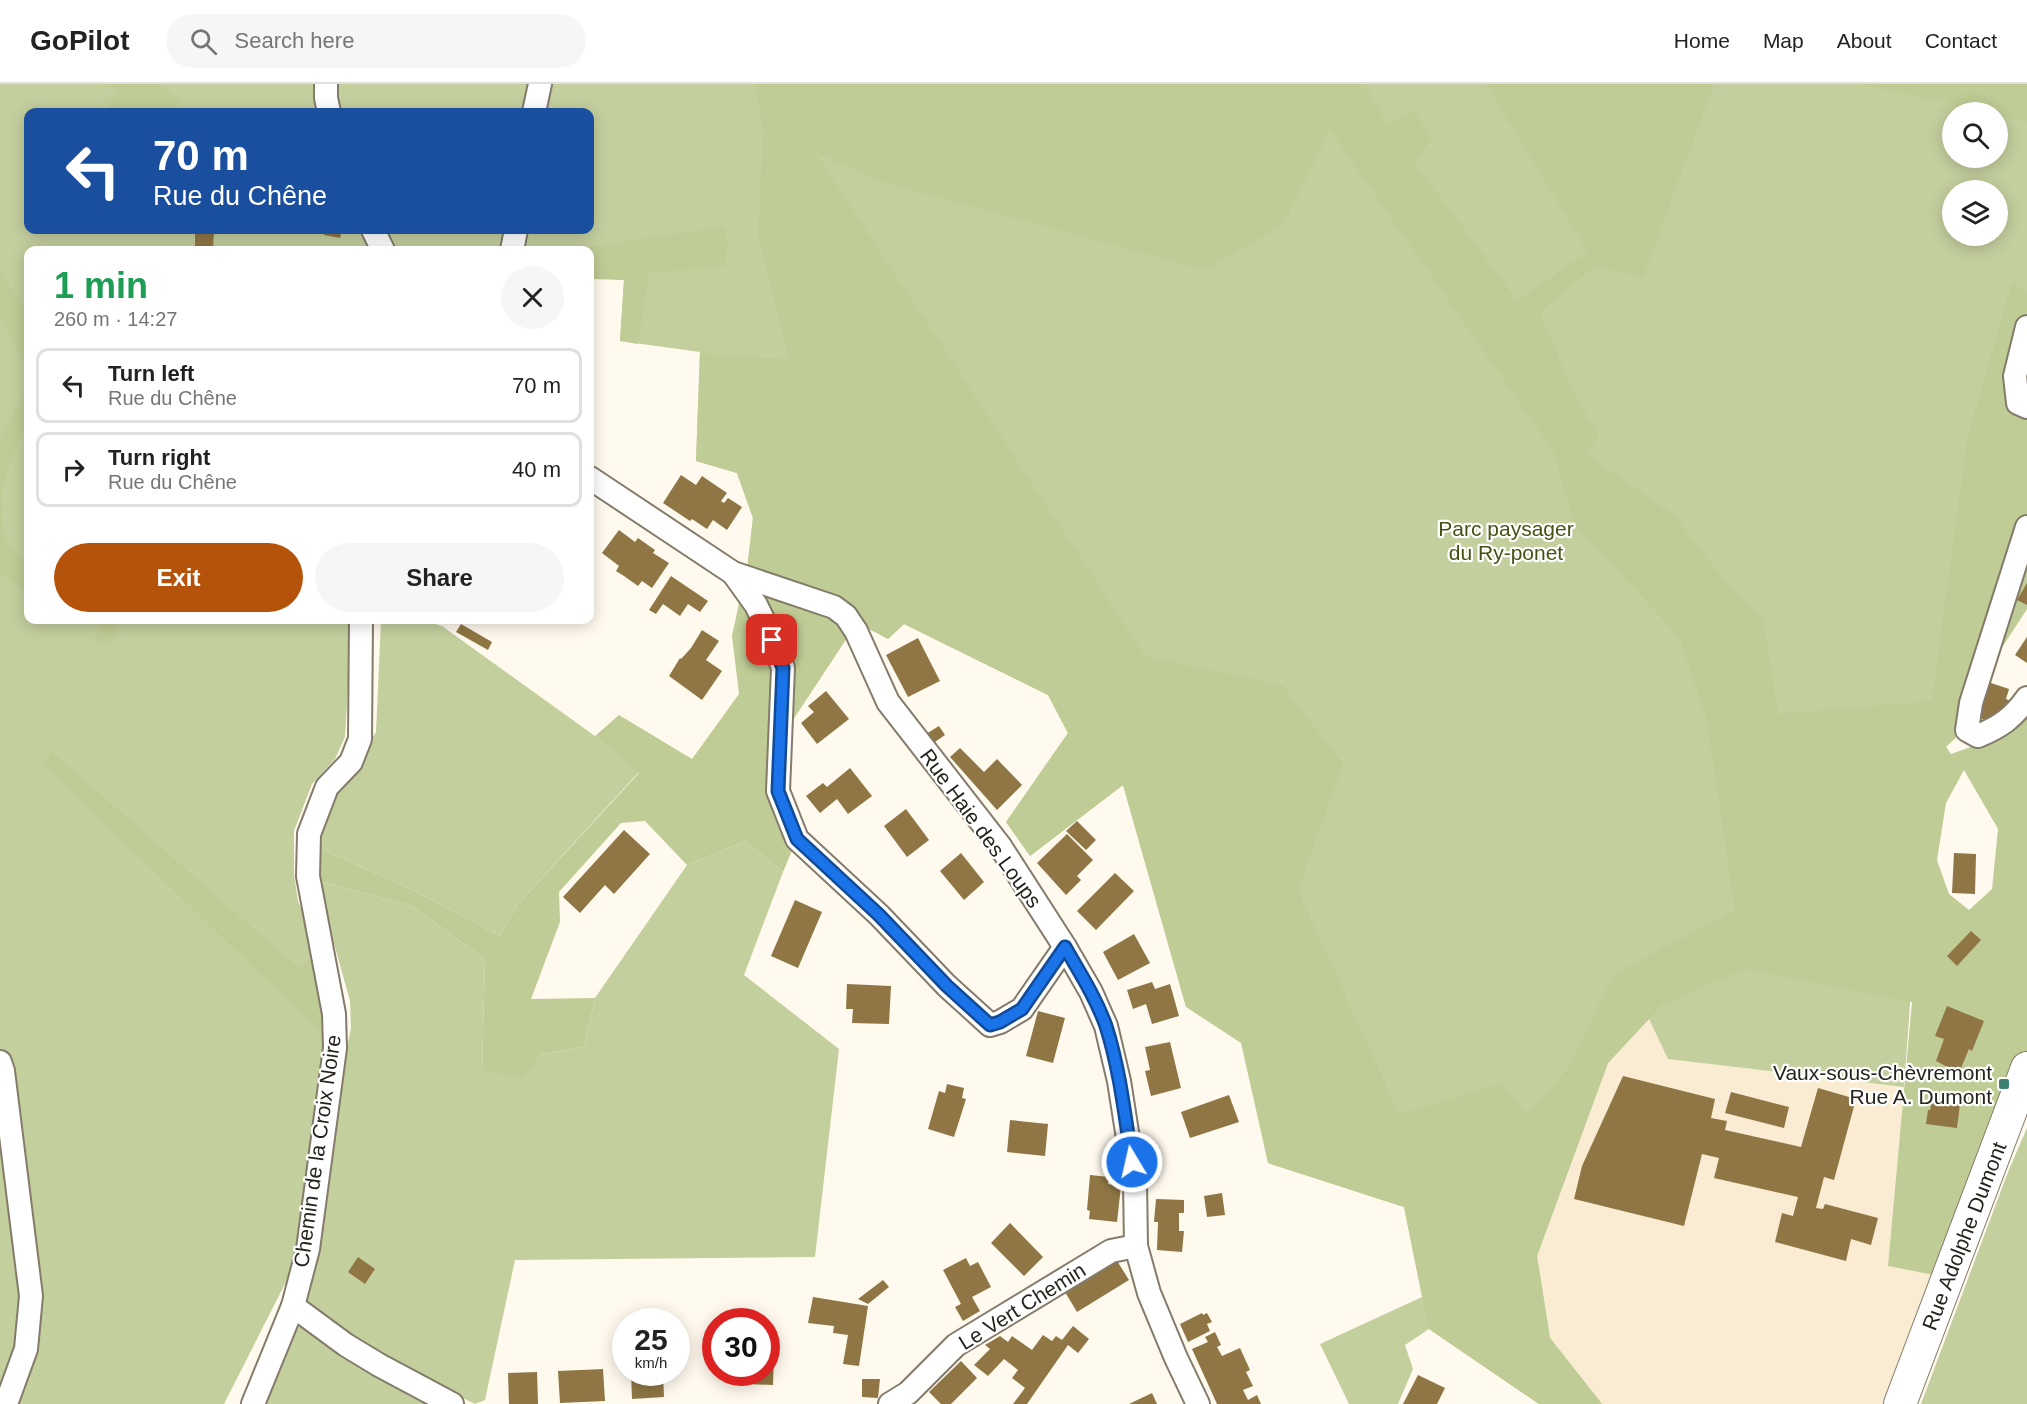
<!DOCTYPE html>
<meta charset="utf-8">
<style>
:root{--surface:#fff;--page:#f6f6f6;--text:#222;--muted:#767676;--line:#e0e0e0;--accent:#b45309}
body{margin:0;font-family:Helvetica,sans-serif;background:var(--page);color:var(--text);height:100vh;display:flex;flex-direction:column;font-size:22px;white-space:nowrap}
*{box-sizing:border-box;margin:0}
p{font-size:20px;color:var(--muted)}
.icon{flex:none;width:33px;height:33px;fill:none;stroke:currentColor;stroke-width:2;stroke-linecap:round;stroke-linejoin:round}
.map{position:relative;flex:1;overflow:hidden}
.sheet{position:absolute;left:24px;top:162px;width:570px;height:378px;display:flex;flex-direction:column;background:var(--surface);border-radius:12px;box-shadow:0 3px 15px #0003}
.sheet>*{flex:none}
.banner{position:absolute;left:24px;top:24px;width:570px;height:126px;border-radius:12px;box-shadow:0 3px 15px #0003;background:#1a4fa0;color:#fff;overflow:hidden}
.buttons{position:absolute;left:1942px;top:18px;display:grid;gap:12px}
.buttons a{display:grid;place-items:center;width:66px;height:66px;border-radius:50%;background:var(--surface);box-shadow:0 3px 15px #0003;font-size:30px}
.speed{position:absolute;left:612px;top:1224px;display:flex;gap:12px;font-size:30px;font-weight:700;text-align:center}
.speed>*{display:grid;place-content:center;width:78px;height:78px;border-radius:50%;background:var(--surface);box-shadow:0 3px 15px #0003;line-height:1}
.speed small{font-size:15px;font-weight:400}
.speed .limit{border:9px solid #d22;background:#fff;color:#111}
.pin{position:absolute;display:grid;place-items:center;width:51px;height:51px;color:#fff;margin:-26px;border-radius:12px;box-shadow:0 3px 9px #0006}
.me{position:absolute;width:66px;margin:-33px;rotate:351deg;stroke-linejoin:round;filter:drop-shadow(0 0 4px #0008)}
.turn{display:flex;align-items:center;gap:21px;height:126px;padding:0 30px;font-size:27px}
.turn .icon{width:78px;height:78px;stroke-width:2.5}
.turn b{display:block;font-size:42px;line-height:51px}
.round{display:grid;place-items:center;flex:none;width:63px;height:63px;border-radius:32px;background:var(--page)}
.overview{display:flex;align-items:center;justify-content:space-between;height:102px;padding:0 30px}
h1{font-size:36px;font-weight:700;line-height:45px;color:#1e9e55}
.action{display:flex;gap:12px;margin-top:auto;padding:12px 30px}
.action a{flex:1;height:69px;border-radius:36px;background:var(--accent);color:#fff;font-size:24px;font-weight:700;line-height:69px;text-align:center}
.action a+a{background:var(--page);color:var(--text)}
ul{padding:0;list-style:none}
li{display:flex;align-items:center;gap:18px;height:75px;margin:0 12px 9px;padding:0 18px;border:3px solid var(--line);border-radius:12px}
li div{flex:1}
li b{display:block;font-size:22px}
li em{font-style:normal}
header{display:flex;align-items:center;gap:36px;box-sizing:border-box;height:84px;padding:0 30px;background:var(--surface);border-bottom:2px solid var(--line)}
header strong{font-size:28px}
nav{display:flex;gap:33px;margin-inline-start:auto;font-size:21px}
.search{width:420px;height:54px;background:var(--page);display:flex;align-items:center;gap:15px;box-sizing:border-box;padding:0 21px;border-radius:33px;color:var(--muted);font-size:22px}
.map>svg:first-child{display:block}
.built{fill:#faecd2}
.green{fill:#c4cf9e;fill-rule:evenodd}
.forest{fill:#c0cc95;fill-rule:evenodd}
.building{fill:#8f7644}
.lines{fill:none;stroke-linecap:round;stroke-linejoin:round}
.minor-casing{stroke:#847b6a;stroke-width:26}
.secondary-casing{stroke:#847b6a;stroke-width:34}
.minor{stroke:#fff;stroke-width:22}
.secondary{stroke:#fff;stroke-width:32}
.route-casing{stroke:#114b97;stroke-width:15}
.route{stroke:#1a73e8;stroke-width:10}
.poi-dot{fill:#3d8175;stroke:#fff;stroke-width:2}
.labels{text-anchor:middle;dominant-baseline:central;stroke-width:4.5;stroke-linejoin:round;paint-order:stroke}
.park-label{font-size:21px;fill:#475114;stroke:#fff}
.street-label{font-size:21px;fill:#27231d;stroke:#fff}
.poi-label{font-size:21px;fill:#27231d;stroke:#fff;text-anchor:end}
</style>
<header>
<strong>GoPilot</strong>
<div class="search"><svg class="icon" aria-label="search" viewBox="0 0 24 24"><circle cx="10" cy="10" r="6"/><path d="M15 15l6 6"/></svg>Search here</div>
<nav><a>Home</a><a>Map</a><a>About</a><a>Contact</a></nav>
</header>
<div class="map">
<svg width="2027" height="1320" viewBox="0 0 2027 1320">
<rect width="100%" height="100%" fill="#fff9ee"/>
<path class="built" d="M1649,935L1669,975L1904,1003L1888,1182L1944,1193L1894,1320H1602L1550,1254L1537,1172L1608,979Z"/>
<g class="green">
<path d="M0,0H2027V525L1932,617L1904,1003L1668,975L1649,935L1608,979L1537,1172L1550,1254L1602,1320H1539L1429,1245L1405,1261L1413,1285L1398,1320H1349L1320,1260L1422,1213L1404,1123L1268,1079L1250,938L1186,923L1123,701L1030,772L1006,738L1068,649L1048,611L904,540L888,555L748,477L753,434L737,389L696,377L700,268L620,257L624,196L590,193V166H28V536H352L345,653L335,675L312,700L294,747V790L298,817L323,879L329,957L316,1017L302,1140L294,1182L224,1320H0ZM28,28H590V146H28ZM1953,28H1998V74H1953ZM1953,106H1998V152H1953Z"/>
<path d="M381,536H420L442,542L595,652L639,688L518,820L500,852L415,807L319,764L329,716L376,648Z"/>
<path d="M745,757L783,788L744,891L839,965L815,1173L515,1176L485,1316L475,1320L361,1263L305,1218L333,1031L351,944L350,917L323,820L319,797L412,822L485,875L482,986L541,970L584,963L595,914L687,781Z"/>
<path d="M2027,1044V1320H1921L2008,1088Z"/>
<path d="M302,1241L432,1320H257L289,1248Z"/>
</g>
<g class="forest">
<path d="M107,0H158L180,16L175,28H105L117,7Z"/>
<path d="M755,0H1365L1387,40L1414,26L1432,56L1414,78L1517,216L1588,168L1486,0H1714L1643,194L1596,182L1540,228L1571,304L1599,352L1586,370L1674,431L1725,497L1763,534L1778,630L1932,617L1967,356L2012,198L2027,208V525L1992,579L1961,649L1946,663L1951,670L1993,655L2027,633V967L1944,1193L1888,1182L1912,918L1744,885L1662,921L1608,979L1537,1172L1550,1254L1602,1320H1539L1429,1245L1404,1123L1268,1079L1241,959L1186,923L1123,701L1030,772L1006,738L1068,649L1048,611L904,540L888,555L857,539L789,642L777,709L794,762L783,788L745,757L687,781L645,737L621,739L559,808L560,838L531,915L595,914L584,963L541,970L524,993L482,986L485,875L412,822L319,797V764L415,807L500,852L518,820L639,689L595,652L619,631L692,675L739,610L732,552L748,477L753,434L737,389L696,377L700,268L722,272L789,275L758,152L763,47ZM1330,46L1555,370L1573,439L1679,553L1707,637L1735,827L1613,890L1571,980L1528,1031L1501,1000L1399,1030L1298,806L1343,680L1282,601L1145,572L816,69L882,98L1206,186L1283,141ZM1964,686L1998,745L1992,805L1969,826L1949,810L1937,776L1946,719Z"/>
<path d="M1860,0H2027V38L1998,31V28H1986Z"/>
<path d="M722,143L727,157L726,182L649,189L638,260L620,257L624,196L590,195V166H569Z"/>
<path d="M0,186L28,230V285L0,234Z"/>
<path d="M28,302V330L1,406L3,451L28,484V513L0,488V355Z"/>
<path d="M104,536H123L109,562L95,556Z"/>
<path d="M51,667L299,884L315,872L329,957L44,681Z"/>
</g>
<g class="building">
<path d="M195,146H214L213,166H195Z"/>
<path d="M313,146H342L340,154L324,151L325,149Z"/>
<path d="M681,391L696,401L702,392L727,409L721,417L724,419L728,414L742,423L727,446L713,436L707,445L692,435L690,437L663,419Z"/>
<path d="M619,446L635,458L638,454L655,466L653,469L669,479L652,504L642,497L638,502L624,492L616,487L619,482L602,469Z"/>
<path d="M671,492L708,517L700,528L688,520L680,532L663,520L656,530L649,526Z"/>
<path d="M2027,499V521L2017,516Z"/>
<path d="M461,540L492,558L488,566L456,548Z"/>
<path d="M702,546L719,557L706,576L722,587L702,616L669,592L680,574L681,575L691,564Z"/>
<path d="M2027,553V579L2015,571Z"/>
<path d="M918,554L940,597L908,613L886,571Z"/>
<path d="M1988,598L2009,605L2006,615L2011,617L1997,640L1976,633Z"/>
<path d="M826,607L849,635L817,660L801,639L814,628L808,622Z"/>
<path d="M939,642L945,651L932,660L926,650Z"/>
<path d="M960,664L984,688L997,675L1022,701L997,726L950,673Z"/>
<path d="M850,684L872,712L848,730L837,715L820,729L806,712L823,699L827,703Z"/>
<path d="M906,725L929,756L907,773L884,742Z"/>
<path d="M1077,737L1096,756L1086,766L1066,747Z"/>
<path d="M624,746L650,770L614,810L605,801L580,829L563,813Z"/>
<path d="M1067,750L1093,776L1077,792L1081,796L1066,811L1037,779Z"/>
<path d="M961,769L984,798L964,816L940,787Z"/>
<path d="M1954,769L1976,770L1975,810L1952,809Z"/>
<path d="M1115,789L1134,807L1096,846L1077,827Z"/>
<path d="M795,816L822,828L798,884L771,872Z"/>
<path d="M1971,847L1981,856L1957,882L1947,872Z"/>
<path d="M1134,850L1150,879L1118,896L1103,868Z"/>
<path d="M1152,898L1155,905L1170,900L1179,932L1152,940L1146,920L1133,925L1127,906Z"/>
<path d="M847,900L891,902L889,940L852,939L853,925H846Z"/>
<path d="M1947,922L1984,937L1972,967L1969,965L1959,989L1936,977L1944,955L1935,952Z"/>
<path d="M1038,927L1065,934L1053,979L1026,972Z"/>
<path d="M1170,958L1181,1004L1151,1012L1145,987L1150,986L1145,963Z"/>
<path d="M1623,992L1715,1015L1711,1034L1727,1037L1725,1046L1801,1063L1818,1004L1856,1015L1834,1096L1824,1093L1816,1124L1823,1125L1825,1120L1878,1134L1871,1161L1851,1155L1846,1177L1775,1158L1782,1129L1793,1132L1798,1113L1714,1094L1719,1074L1702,1070L1684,1142L1574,1115L1582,1082Z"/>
<path d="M947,1000L964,1004L962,1014L966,1015L954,1053L928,1045L939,1007L945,1009Z"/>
<path d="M1731,1008L1789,1023L1784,1044L1725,1029Z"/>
<path d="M1229,1011L1239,1038L1190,1054L1181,1028Z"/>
<path d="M1932,1016L1960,1020L1957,1044L1926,1040L1928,1026H1930Z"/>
<path d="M1010,1036L1048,1040L1045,1072L1007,1068Z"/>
<path d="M1090,1091L1109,1093L1108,1100L1121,1102L1117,1138L1089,1135L1090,1127L1087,1126Z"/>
<path d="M1222,1109L1225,1131L1207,1133L1204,1112Z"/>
<path d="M1156,1115L1184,1116V1129H1179V1147H1184L1182,1168L1157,1166L1158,1138H1154Z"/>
<path d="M1010,1139L1043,1173L1024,1192L991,1159Z"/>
<path d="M1114,1172L1129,1196L1077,1228L1062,1203Z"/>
<path d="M358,1173L375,1185L365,1200L348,1188Z"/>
<path d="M966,1174L970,1182L978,1178L991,1203L972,1213L980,1227L963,1237L955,1223L961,1220L943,1186Z"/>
<path d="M883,1196L889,1203L868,1220L858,1215Z"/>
<path d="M813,1213L868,1222L859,1282L843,1280L848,1251L833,1249L834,1242L808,1239Z"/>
<path d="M1202,1229L1203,1231L1207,1229L1212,1238L1207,1240L1210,1247L1188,1258L1180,1240Z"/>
<path d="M1073,1242L1089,1255L1078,1269L1068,1261L1027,1320H1013L1025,1304L1012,1294L1018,1286L1004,1275L988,1292L974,1281L990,1265L985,1261L1000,1252L1008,1258L1012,1252L1032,1266L1043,1251L1052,1257L1056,1252L1062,1256Z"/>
<path d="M1215,1248L1221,1261L1217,1263L1222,1272L1240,1264L1250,1286L1246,1288L1253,1302L1243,1306L1248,1316L1257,1311L1261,1320H1217L1192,1265L1208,1258L1205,1253Z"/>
<path d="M766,1269H774L773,1301L747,1300V1288H766Z"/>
<path d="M961,1277L977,1294L951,1320H941L929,1308Z"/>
<path d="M603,1285L605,1317L560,1319L558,1287Z"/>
<path d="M537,1288L538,1320H509L508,1289Z"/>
<path d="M631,1288H663L664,1313L632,1315Z"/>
<path d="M1418,1291L1445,1304L1437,1320H1403Z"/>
<path d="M862,1295H880L878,1314L862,1313Z"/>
<path d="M1152,1309L1157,1320H1129Z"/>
</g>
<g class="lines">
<g class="minor-casing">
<g id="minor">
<path d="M326,0V14L329,28"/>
<path d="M534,28L540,0"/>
<path d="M373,146L383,166"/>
<path d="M512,166L516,146"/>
<path d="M2027,243L2015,292L2018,319L2027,323"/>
<path d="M590,394L733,489L834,523L846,532L856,547L888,618L1000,762L1065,863L1091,908L1106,942L1119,997L1135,1099L1136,1162L1149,1209L1176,1274L1198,1320"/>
<path d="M2027,443L1971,619L1967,646L1978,652C2000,643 2013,634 2027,614"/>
<path d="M733,489L756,521L773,556L783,584L778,707L797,755L879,831L947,902L990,941L1000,938L1022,925L1065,863"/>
<path d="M0,978L3,987L31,1212L26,1265L6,1320"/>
<path d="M293,1222L346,1261L379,1281L452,1320"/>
<path d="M253,1320L293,1222L308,1165L335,964L334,930L308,792L309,750L327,703L351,678L360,655L361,536"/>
<path d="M890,1320L908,1309L956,1261L1111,1167L1136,1162"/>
</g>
</g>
<g class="secondary-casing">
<path id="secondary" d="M1900,1320L2027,984"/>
</g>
<use href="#minor" class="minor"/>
<use href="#secondary" class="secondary"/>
</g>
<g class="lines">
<g class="route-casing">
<path id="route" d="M772,556L783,584L778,707L797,755L879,831L947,902L990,941L1000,938L1022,925L1065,863C1080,889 1096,914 1106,942C1120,986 1125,1033 1132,1078"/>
</g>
<use href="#route" class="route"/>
</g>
<rect class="poi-dot" x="1998" y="994" width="12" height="12" rx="3"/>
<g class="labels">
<g class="park-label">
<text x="1506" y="444">Parc paysager<tspan x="1506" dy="24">du Ry-ponet</tspan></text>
</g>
<g class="street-label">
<text transform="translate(981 744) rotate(54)">Rue Haie des Loups</text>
<text transform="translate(317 1067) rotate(-82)">Chemin de la Croix Noire</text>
<text transform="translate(1964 1152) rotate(-69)">Rue Adolphe Dumont</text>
<text transform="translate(1022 1222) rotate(-32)">Le Vert Chemin</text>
</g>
<g class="poi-label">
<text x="1992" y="988">Vaux-sous-Chèvremont<tspan x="1992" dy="24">Rue A. Dumont</tspan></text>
</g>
</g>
</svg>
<div class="buttons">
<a><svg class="icon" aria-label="search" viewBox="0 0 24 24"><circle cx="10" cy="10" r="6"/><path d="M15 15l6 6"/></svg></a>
<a><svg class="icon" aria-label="layers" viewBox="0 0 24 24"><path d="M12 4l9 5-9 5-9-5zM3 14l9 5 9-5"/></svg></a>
</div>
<div class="speed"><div>25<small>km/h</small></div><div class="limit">30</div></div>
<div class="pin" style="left:772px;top:556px;background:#d93025"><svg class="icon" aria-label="arrive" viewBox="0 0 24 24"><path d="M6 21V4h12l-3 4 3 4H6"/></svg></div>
<svg class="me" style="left:1132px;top:1078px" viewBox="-20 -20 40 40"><circle r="17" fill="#1a73e8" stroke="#fff" stroke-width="3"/><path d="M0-11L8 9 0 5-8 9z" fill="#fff"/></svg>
<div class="banner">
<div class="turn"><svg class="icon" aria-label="left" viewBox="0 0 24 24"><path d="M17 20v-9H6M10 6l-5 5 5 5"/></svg><div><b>70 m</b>Rue du Chêne</div></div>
</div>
<section class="sheet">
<div class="overview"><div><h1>1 min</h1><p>260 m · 14:27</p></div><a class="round"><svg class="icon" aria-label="close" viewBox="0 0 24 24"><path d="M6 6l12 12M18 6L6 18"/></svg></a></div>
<ul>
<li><svg class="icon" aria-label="left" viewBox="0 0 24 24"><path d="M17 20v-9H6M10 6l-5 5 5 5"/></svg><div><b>Turn left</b><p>Rue du Chêne</p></div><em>70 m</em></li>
<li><svg class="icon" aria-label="right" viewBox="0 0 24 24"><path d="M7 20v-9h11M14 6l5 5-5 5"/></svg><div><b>Turn right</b><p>Rue du Chêne</p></div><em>40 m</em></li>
</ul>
<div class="action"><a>Exit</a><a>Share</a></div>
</section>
</div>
